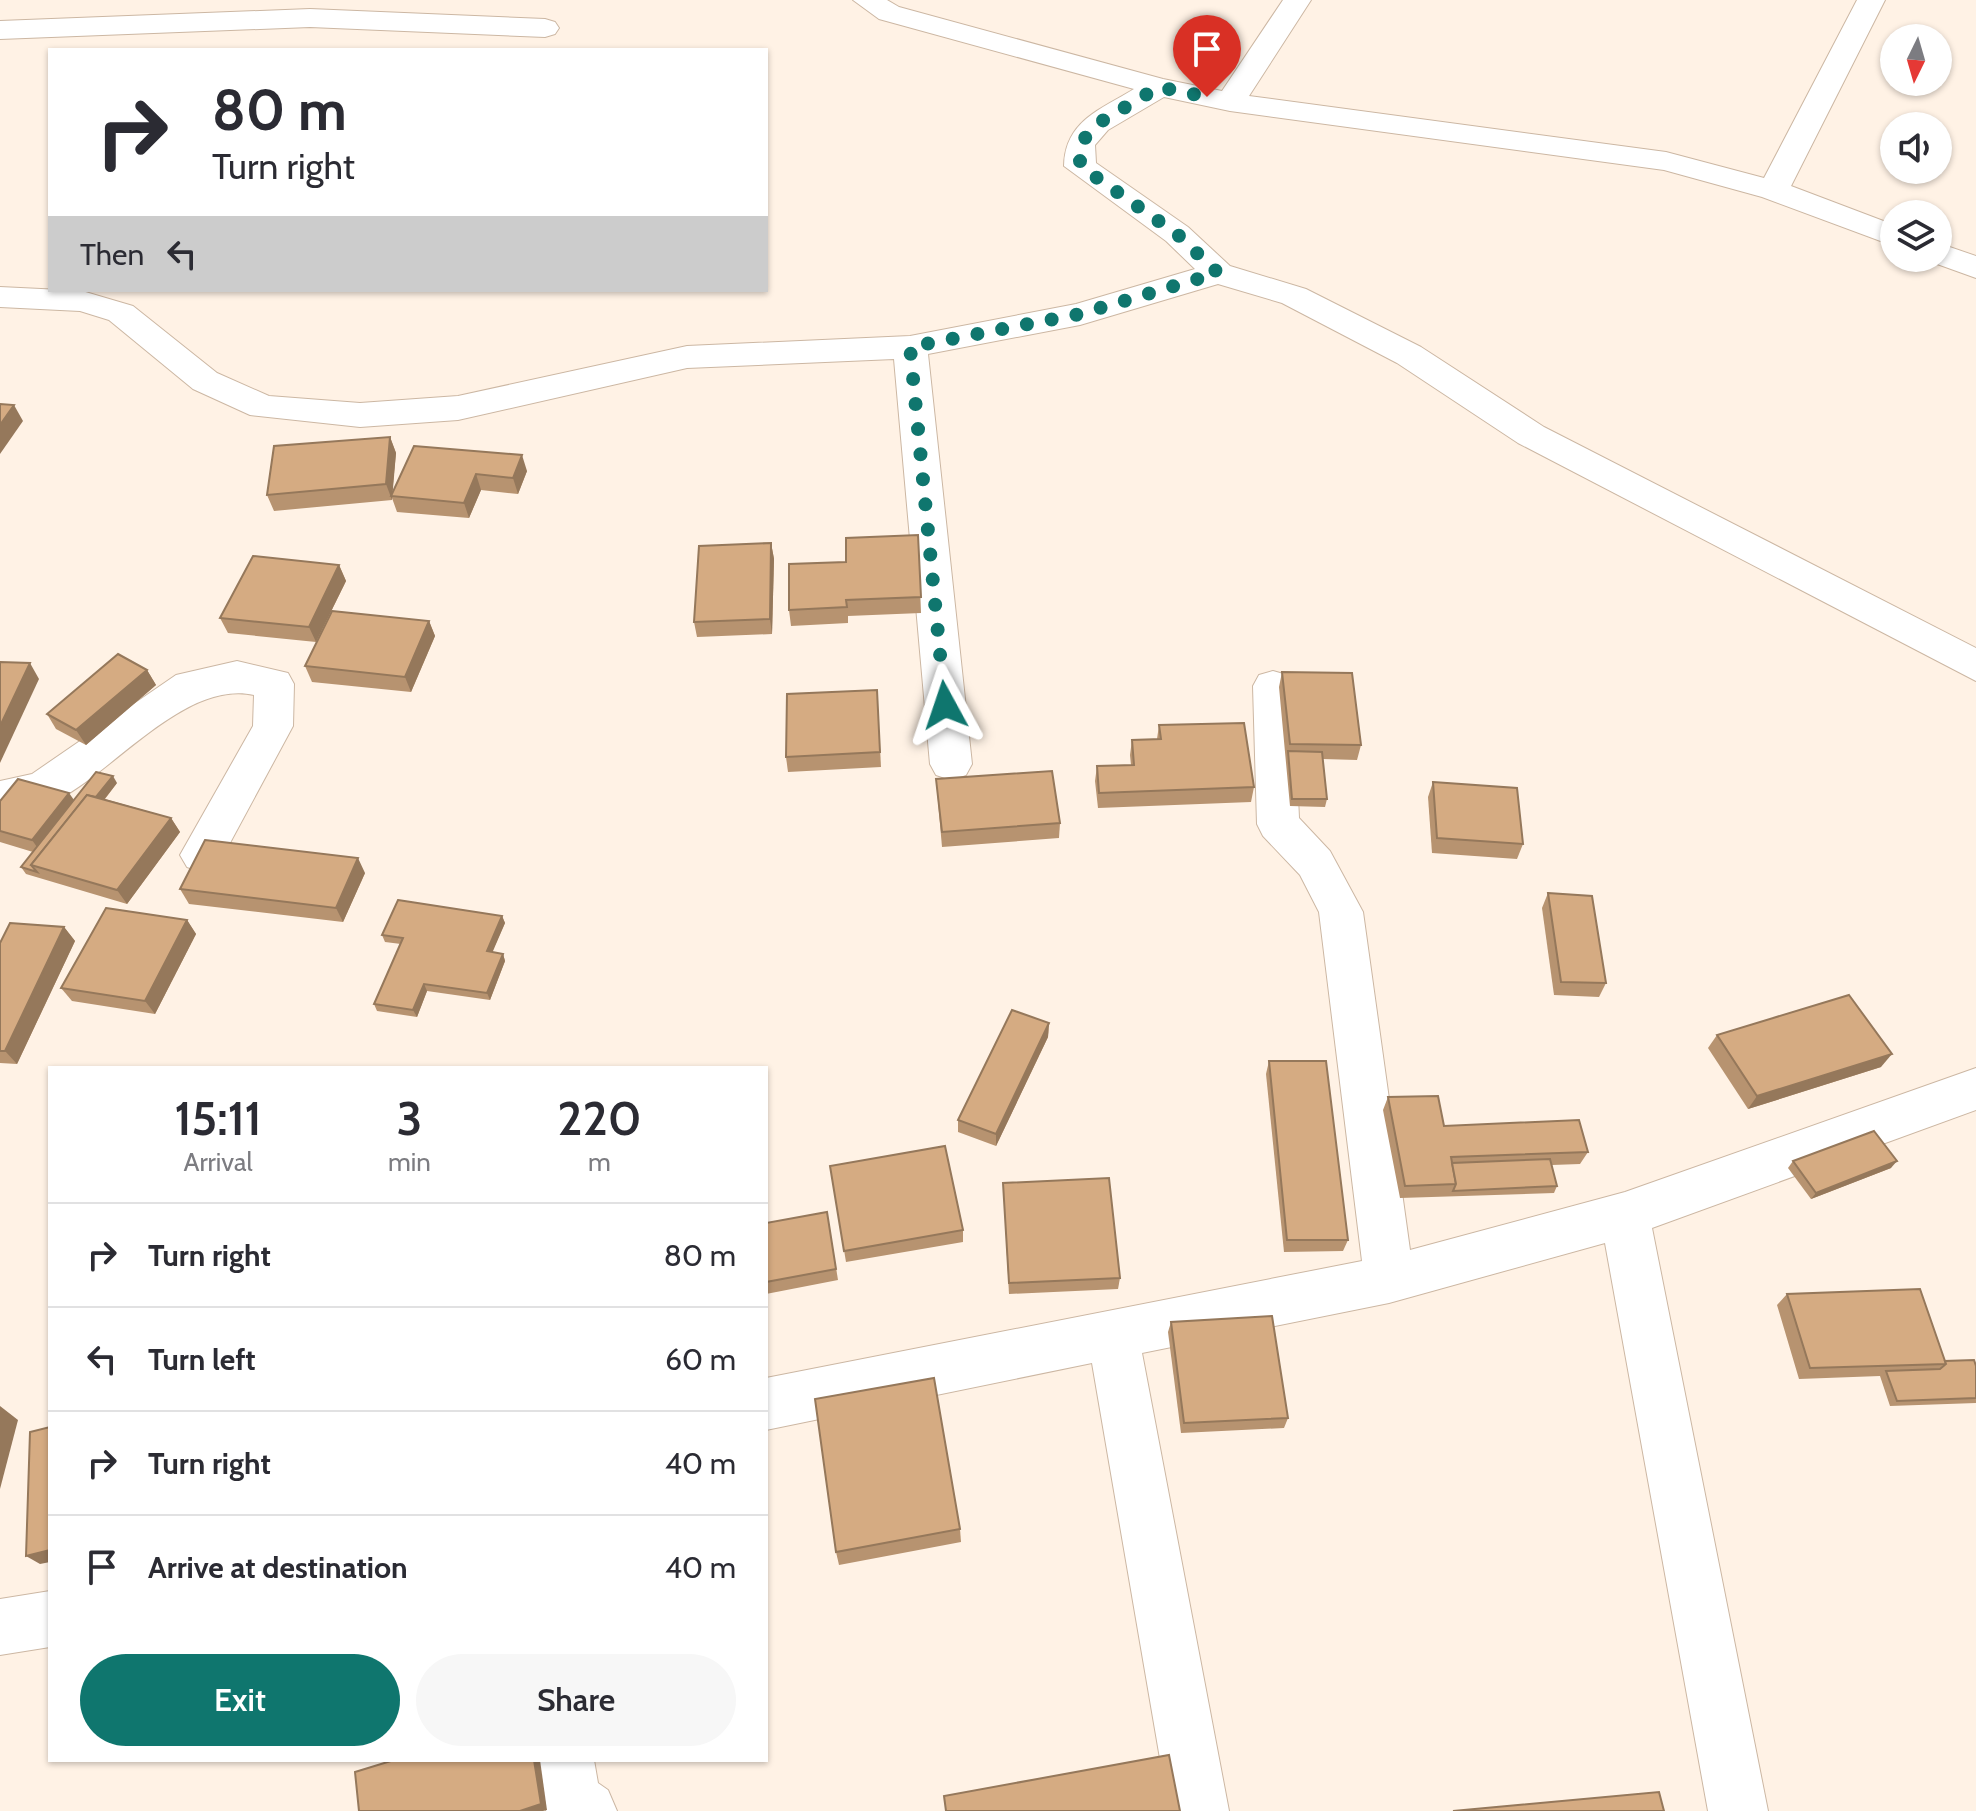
<!DOCTYPE html>
<style>
:root{--surface:#fff;--page:#f7f7f7;--text:#2b2b33;--muted:#7c7c81;--line:#e1e1e2;--accent:#0f766e}
body{margin:0;font-family:Cabin,sans-serif;background:var(--page);color:var(--text);height:100vh;display:flex;flex-direction:column;font-size:30px;white-space:nowrap}
*{box-sizing:border-box;margin:0}
p{font-size:26px;color:var(--muted)}
.icon{flex:none;width:44px;height:44px;fill:none;stroke:currentColor;stroke-width:2;stroke-linecap:round;stroke-linejoin:round}
.map{position:relative;flex:1;overflow:hidden}
.panel{position:absolute;left:48px;top:1066px;width:720px;height:696px;display:flex;flex-direction:column;background:var(--surface);border-radius:0px;box-shadow:0 2px 6px #0004}
.panel>*{flex:none}
.guide{position:absolute;left:48px;top:48px;width:720px;height:244px;border-radius:0px;box-shadow:0 2px 6px #0004;background:#fff;color:var(--text);overflow:hidden}
.needle{width:52px;rotate:185deg}
.fabs{position:absolute;left:1880px;top:24px;display:grid;gap:16px}
.fabs a{display:grid;place-items:center;width:72px;height:72px;border-radius:50%;background:var(--surface);box-shadow:0 2px 6px #0004;font-size:40px}
.pin{position:absolute;display:grid;place-items:center;width:68px;height:68px;color:#fff;margin:-82px -34px;border-radius:50% 50% 50% 0;rotate:-45deg;box-shadow:0 0 8px #0007}
.pin .icon{rotate:45deg}
.me{position:absolute;width:88px;margin:-44px;rotate:355deg;stroke-linejoin:round;filter:drop-shadow(0 0 6px #0008)}
.turn{display:flex;align-items:center;gap:28px;height:168px;padding:0 32px;font-size:36px}
.turn .icon{width:104px;height:104px;stroke-width:2.5}
.turn b{display:block;font-size:56px;line-height:68px}
.then{display:flex;align-items:center;height:76px;padding:0 32px;background:#0003;gap:16px;font-size:30px}
.eta{display:flex;justify-content:space-evenly;align-items:center;height:136px;text-align:center}
.eta b{font-size:48px;font-weight:600;line-height:56px}
.primary-button{display:flex;gap:16px;margin-top:auto;padding:16px 32px}
.primary-button a{flex:1;height:92px;border-radius:48px;background:var(--accent);color:#fff;font-size:32px;font-weight:600;line-height:92px;text-align:center}
.primary-button a+a{background:var(--page);color:var(--text)}
ul{padding:0;list-style:none}
li{display:flex;align-items:center;gap:24px;height:104px;padding:0 32px;border-top:2px solid var(--line)}
li div{flex:1}
li b{display:block;font-size:30px}
li em{font-style:normal}
.map>svg:first-child{display:block}
.lines{fill:none;stroke-linecap:round;stroke-linejoin:round}
.minor-casing{stroke:#ccb7a3;stroke-width:2}
.minor{fill:#fff;fill-rule:evenodd}
.wall{fill:#b79370}
.shaded-wall{fill:#95785b}
.building{fill:#d5ab82;stroke:#95785b;stroke-width:2}
.route{stroke:#0f766e;stroke-width:14;stroke-dasharray:0 25.2}
</style>
<div class="map">
<svg width="1976" height="1811" viewBox="0 0 1976 1811">
<rect width="100%" height="100%" fill="#fff2e5"/>
<g class="lines">
<g class="minor-casing">
<g id="minor">
<path d="M853,0H887L899,7L1163,79L1222,91L1283,0H1311L1249,96L1666,152L1764,178L1857,0H1885L1791,186L1894,225V246L1762,197L1664,170L1230,111L1164,97L1108,130L1095,145L1096,163L1188,227L1230,266L1306,289L1421,347L1544,427L1976,648V681L1518,443L1397,363L1282,303L1218,284L1080,325L928,354L972,764L966,775L951,780L936,775L930,764L894,359L687,368L458,420L360,427L250,415L193,389L109,320L80,311L0,307V287L82,291L133,306L217,373L269,396L360,403L458,396L687,346L910,336L1076,304L1195,269L1166,241L1064,166C1065,121 1100,110 1134,89L879,19Z"/>
<path d="M310,9L545,19L555,22L559,28L555,34L545,37L310,27L0,39V21Z"/>
<path d="M1938,243L1976,256V278L1926,260L1938,258Z"/>
<path d="M237,661L288,673L294,684L293,726L217,867L202,872L187,867L180,855L253,726L254,695C186,680 116,769 59,799C42,808 19,810 0,815V781L32,774L176,675Z"/>
<path d="M1273,671L1287,675L1293,686L1299,818L1330,851L1363,912L1410,1250L1625,1192L1976,1068V1110L1652,1228L1768,1811H1708L1605,1243L1389,1303L1142,1353L1229,1811H1169L1092,1363L766,1430V1378L1362,1261L1319,912L1300,875L1263,836L1257,824L1253,686L1259,675Z"/>
<path d="M50,1591V1647L0,1655V1599Z"/>
<path d="M536,1760H594L598,1783L608,1790L617,1811H546Z"/>
</g>
</g>
<use href="#minor" class="minor"/>
</g>
<g class="wall">
<path d="M390,437L396,453L392,494L414,446L527,471L518,494L481,490L469,518L397,512L392,498V500L274,511L267,495Z"/>
<path d="M918,535L921,613L848,616V623L791,626L789,610L846,562Z"/>
<path d="M771,543L774,559L772,634L697,637L694,622Z"/>
<path d="M339,565L346,581L316,642L228,633L220,618Z"/>
<path d="M429,621L435,636L411,692L312,682L305,666Z"/>
<path d="M147,670L156,685L86,745L56,729L47,714Z"/>
<path d="M1282,672L1361,745L1357,760L1323,759L1327,799L1325,807L1290,806L1279,687Z"/>
<path d="M877,690L881,767L788,772L786,757Z"/>
<path d="M1159,725L1254,787L1251,802L1098,808L1095,781L1097,766L1131,765L1130,755L1132,740L1157,739Z"/>
<path d="M936,779L1060,823L1059,838L942,847Z"/>
<path d="M1433,782L1523,844L1517,859L1432,853L1428,797Z"/>
<path d="M117,783L105,799L171,818L180,832L127,904L26,874L21,867L33,852L0,842V801L74,800Z"/>
<path d="M365,873L343,922L189,904L180,889Z"/>
<path d="M1548,893L1606,983L1599,997L1554,995L1542,908Z"/>
<path d="M502,916L505,923L492,952L503,954L505,961L490,1000L427,991L417,1017L377,1011L374,1004L401,944L385,942L382,935Z"/>
<path d="M187,920L196,934L155,1014L72,1001L61,988Z"/>
<path d="M64,927L75,941L17,1064L0,1063V943Z"/>
<path d="M1049,1023L1048,1037L996,1146L958,1132V1120Z"/>
<path d="M1717,1035L1881,1067L1748,1109L1708,1048Z"/>
<path d="M1269,1061L1348,1240L1343,1251L1284,1252L1266,1074Z"/>
<path d="M1388,1097L1444,1126L1588,1152L1580,1164L1552,1165L1557,1186L1554,1193L1400,1198L1383,1110Z"/>
<path d="M1793,1161L1891,1168L1811,1199L1788,1168Z"/>
<path d="M830,1166L963,1230V1242L846,1262Z"/>
<path d="M1003,1183L1120,1278L1118,1289L1009,1294Z"/>
<path d="M827,1212L838,1280L766,1294V1223Z"/>
<path d="M1787,1294L1945,1361L1976,1366V1403L1890,1406L1880,1376L1799,1379L1777,1305Z"/>
<path d="M1171,1322L1288,1418L1284,1428L1181,1433L1168,1332Z"/>
<path d="M960,1529L961,1542L839,1565L836,1552Z"/>
</g>
<g class="shaded-wall">
<path d="M14,405L23,421L0,454V425Z"/>
<path d="M390,437L396,453L392,500L386,484Z"/>
<path d="M522,455L527,471L518,494L513,478Z"/>
<path d="M476,474L481,490L469,518L464,503Z"/>
<path d="M771,543L774,559L772,634L770,619Z"/>
<path d="M339,565L346,581L316,642L309,627Z"/>
<path d="M429,621L435,636L411,692L405,677Z"/>
<path d="M30,663L39,679L0,763V726Z"/>
<path d="M147,670L156,685L86,745L76,730Z"/>
<path d="M113,776L117,783L49,870L40,868Z"/>
<path d="M69,793L79,807L42,854L32,840Z"/>
<path d="M171,818L180,832L127,904L117,890Z"/>
<path d="M358,858L365,873L343,922L336,908Z"/>
<path d="M502,916L505,923L490,958L487,951Z"/>
<path d="M187,920L196,934L155,1014L145,1001Z"/>
<path d="M64,927L75,941L17,1064L5,1051Z"/>
<path d="M503,954L505,961L490,1000L487,993Z"/>
<path d="M424,984L427,991L417,1017L413,1010Z"/>
<path d="M1049,1023L1048,1037L996,1146V1134Z"/>
<path d="M1892,1054L1881,1067L1748,1109L1757,1096Z"/>
<path d="M1897,1161L1891,1168L1811,1199L1816,1193Z"/>
<path d="M0,1406L18,1420L0,1489Z"/>
<path d="M50,1550V1562L40,1564L26,1556Z"/>
<path d="M534,1760H540L547,1810L543,1811H520Z"/>
</g>
<g class="building">
<path d="M0,404L14,405L0,425Z"/>
<path d="M390,437L386,484L267,495L274,446Z"/>
<path d="M414,446L522,455L513,478L476,474L464,503L391,496Z"/>
<path d="M918,535L921,597L846,600L847,607L789,610V564L846,562V538Z"/>
<path d="M771,543L770,619L694,622L699,546Z"/>
<path d="M253,556L339,565L309,627L220,618Z"/>
<path d="M332,611L429,621L405,677L305,666Z"/>
<path d="M118,654L147,670L76,730L47,714Z"/>
<path d="M0,662L30,663L0,726Z"/>
<path d="M1282,672L1352,673L1361,745L1290,744Z"/>
<path d="M877,690L880,752L786,757L787,694Z"/>
<path d="M1244,723L1254,787L1099,793L1097,766L1134,765L1132,740L1161,739L1159,725Z"/>
<path d="M1288,751L1322,752L1327,799H1292Z"/>
<path d="M1052,771L1060,823L942,832L936,779Z"/>
<path d="M96,772L113,776L96,797L87,795L31,865L37,872L21,867Z"/>
<path d="M18,779L69,793L32,840L0,831V801Z"/>
<path d="M1433,782L1517,788L1523,844L1437,838Z"/>
<path d="M87,795L171,818L117,890L31,865Z"/>
<path d="M205,840L358,858L336,908L180,889Z"/>
<path d="M1548,893L1592,896L1606,983L1561,982Z"/>
<path d="M398,900L502,916L487,951L503,954L487,993L424,984L413,1010L374,1004L403,938L382,935Z"/>
<path d="M106,908L187,920L145,1001L61,988Z"/>
<path d="M10,923L64,927L5,1051H0V943Z"/>
<path d="M1849,995L1892,1054L1757,1096L1717,1035Z"/>
<path d="M1012,1010L1049,1023L996,1134L958,1120Z"/>
<path d="M1269,1061H1326L1348,1240H1287Z"/>
<path d="M1438,1096L1444,1126L1579,1120L1588,1152L1451,1157L1456,1184L1405,1186L1388,1097Z"/>
<path d="M1874,1131L1897,1161L1816,1193L1793,1161Z"/>
<path d="M945,1146L963,1230L844,1251L830,1166Z"/>
<path d="M1550,1159L1557,1186L1453,1191L1456,1184L1452,1163Z"/>
<path d="M1109,1178L1120,1278L1009,1283L1003,1183Z"/>
<path d="M827,1212L836,1269L766,1282V1223Z"/>
<path d="M1920,1289L1946,1364L1810,1368L1787,1294Z"/>
<path d="M1272,1316L1288,1418L1184,1423L1171,1322Z"/>
<path d="M1974,1360L1976,1366V1398L1897,1401L1886,1371L1940,1369L1946,1364L1945,1361Z"/>
<path d="M934,1378L960,1529L836,1552L815,1399Z"/>
<path d="M50,1427V1550L26,1556L30,1432Z"/>
<path d="M1169,1755L1180,1811H946L944,1796Z"/>
<path d="M394,1760H534L541,1804L520,1811H359L355,1772Z"/>
<path d="M1659,1792L1664,1811H1453Z"/>
</g>
<g class="lines">
<path class="route" d="M945,705L910,347L1080,314L1218,273L1177,234L1080,166V144L1097,124L1159,87L1207,97"/>
</g>
</svg>
<div class="fabs">
<a><svg class="needle" viewBox="-14 -14 28 28"><path d="M0-13l5 13h-10z" fill="#e53935"/><path d="M0 13l5-13h-10z" fill="#7c7c81"/></svg></a>
<a><svg class="icon" aria-label="sound" viewBox="0 0 24 24"><path d="M4 9h4l5-4v14l-5-4H4zM17 9q2 3 0 6"/></svg></a>
<a><svg class="icon" aria-label="layers" viewBox="0 0 24 24"><path d="M12 4l9 5-9 5-9-5zM3 14l9 5 9-5"/></svg></a>
</div>
<div class="pin" style="left:1207px;top:97px;background:#d93025"><svg class="icon" aria-label="arrive" viewBox="0 0 24 24"><path d="M6 21V4h12l-3 4 3 4H6"/></svg></div>
<svg class="me" style="left:945px;top:705px" viewBox="-20 -20 40 40"><path d="M0-17L14 15 0 8-14 15z" fill="#0f766e" stroke="#fff" stroke-width="4"/></svg>
<div class="guide">
<div class="turn"><svg class="icon" aria-label="right" viewBox="0 0 24 24"><path d="M7 20v-9h11M14 6l5 5-5 5"/></svg><div><b>80 m</b>Turn right</div></div>
<div class="then">Then<svg class="icon" aria-label="left" viewBox="0 0 24 24"><path d="M17 20v-9H6M10 6l-5 5 5 5"/></svg></div>
</div>
<section class="panel">
<div class="eta">
<div><b>15:11</b><p>Arrival</p></div>
<div><b>3</b><p>min</p></div>
<div><b>220</b><p>m</p></div>
</div>
<ul>
<li><svg class="icon" aria-label="right" viewBox="0 0 24 24"><path d="M7 20v-9h11M14 6l5 5-5 5"/></svg><div><b>Turn right</b></div><em>80 m</em></li>
<li><svg class="icon" aria-label="left" viewBox="0 0 24 24"><path d="M17 20v-9H6M10 6l-5 5 5 5"/></svg><div><b>Turn left</b></div><em>60 m</em></li>
<li><svg class="icon" aria-label="right" viewBox="0 0 24 24"><path d="M7 20v-9h11M14 6l5 5-5 5"/></svg><div><b>Turn right</b></div><em>40 m</em></li>
<li><svg class="icon" aria-label="arrive" viewBox="0 0 24 24"><path d="M6 21V4h12l-3 4 3 4H6"/></svg><div><b>Arrive at destination</b></div><em>40 m</em></li>
</ul>
<div class="primary-button"><a>Exit</a><a>Share</a></div>
</section>
</div>
